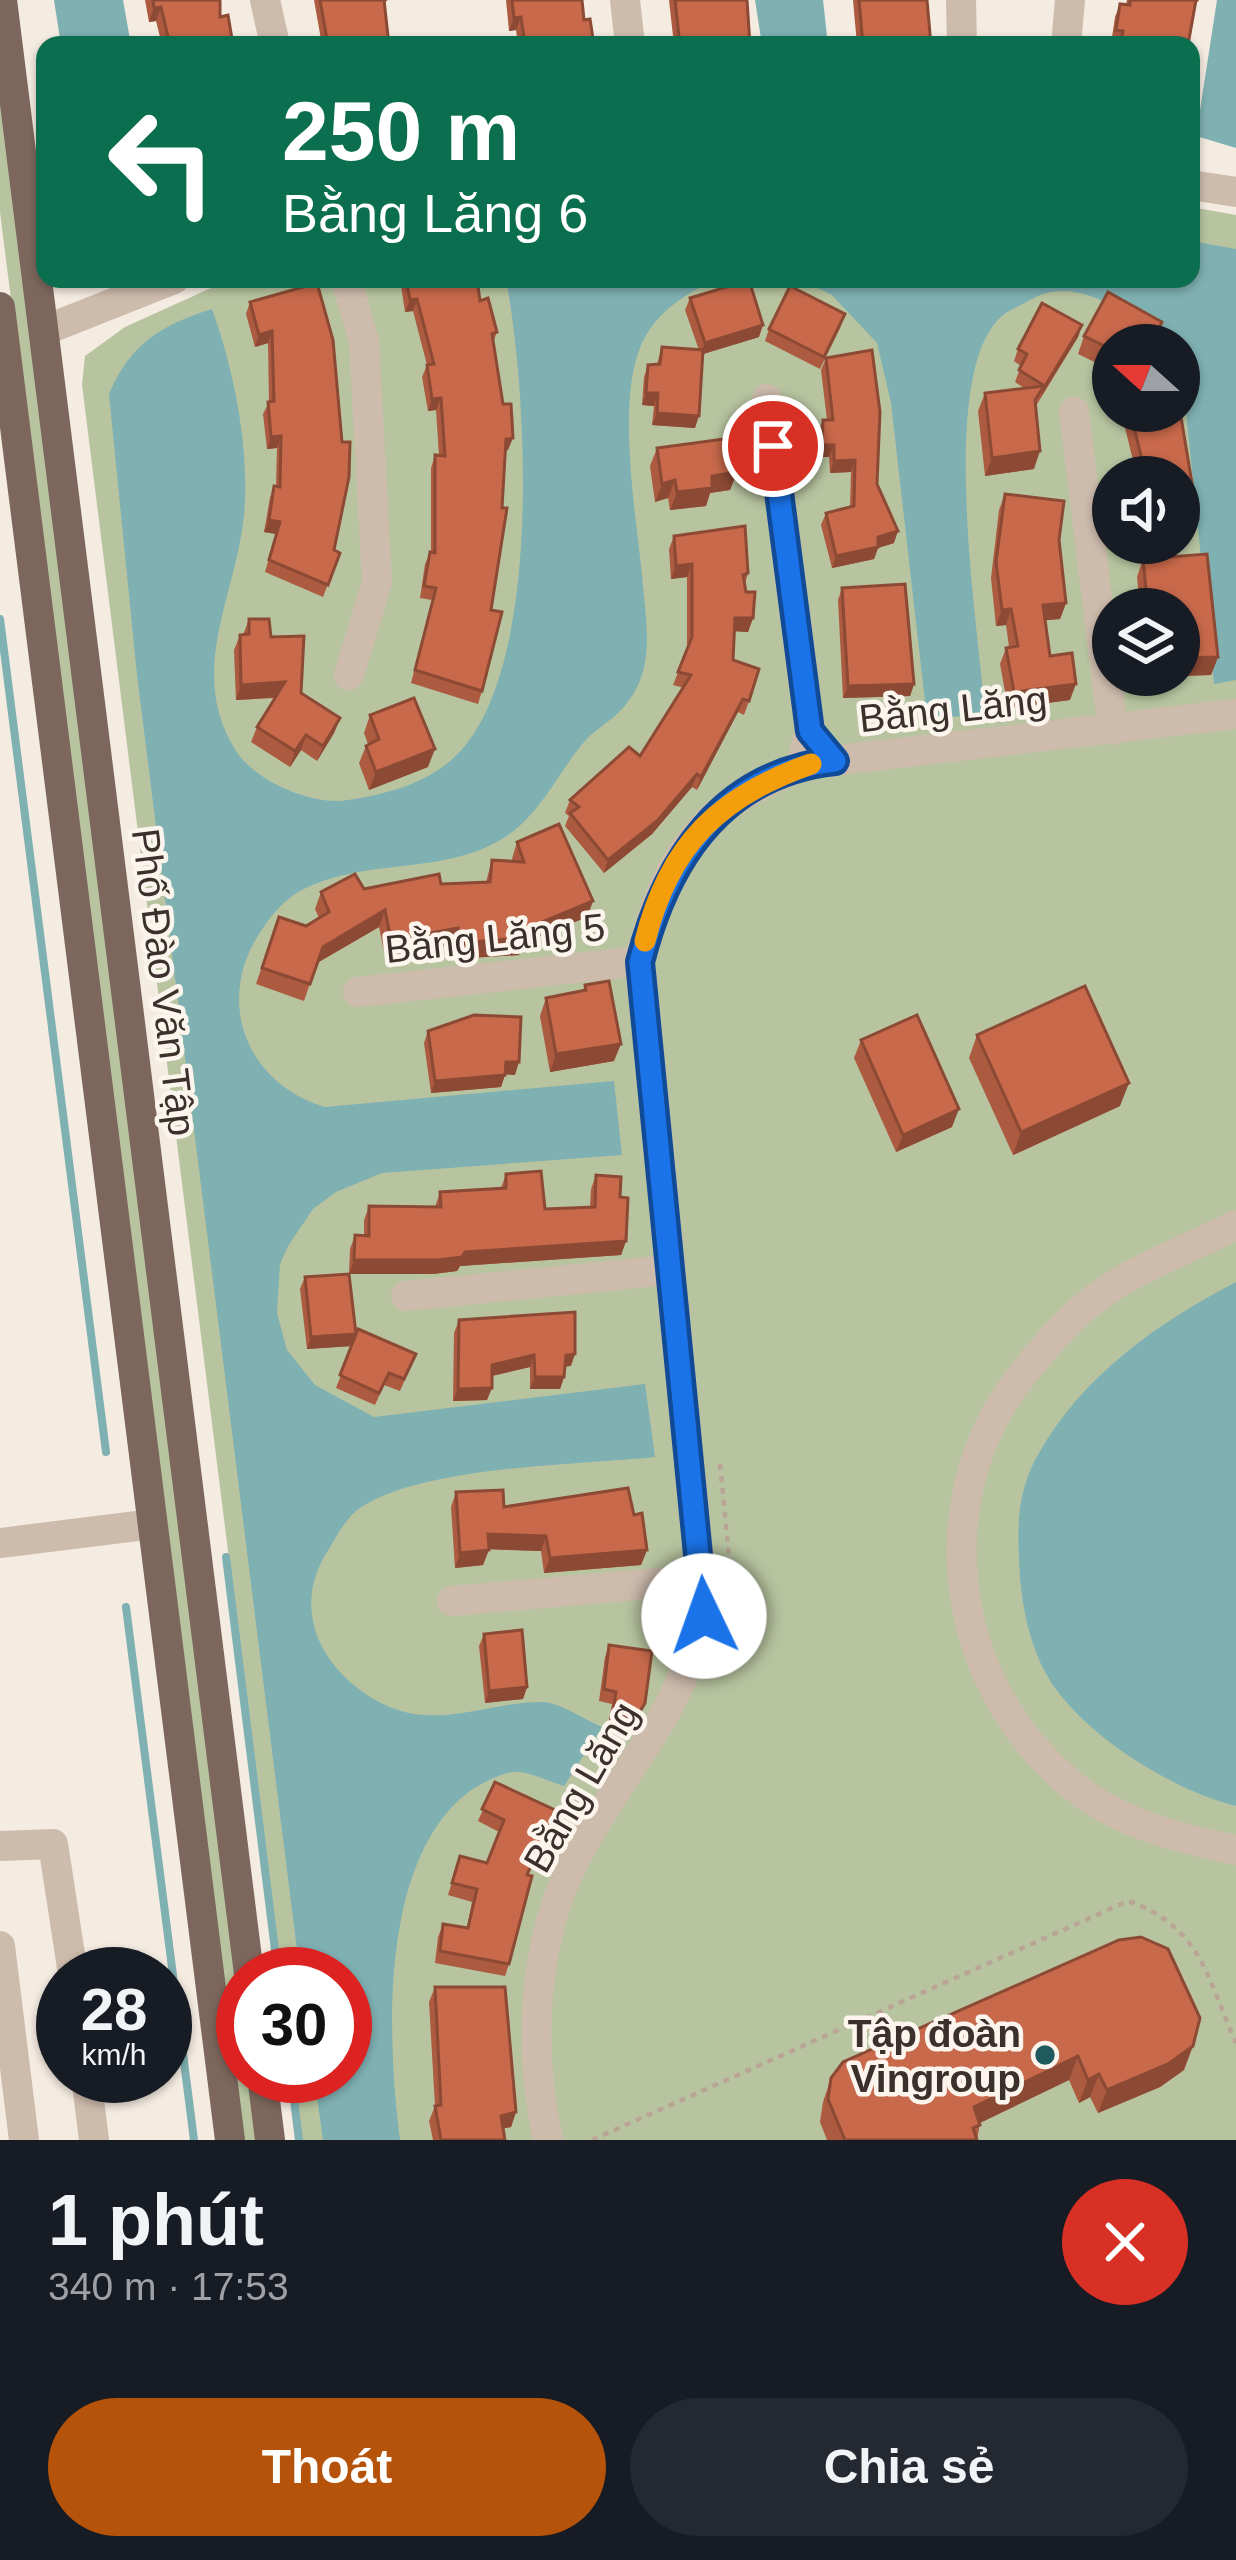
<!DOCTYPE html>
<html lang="vi">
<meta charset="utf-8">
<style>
:root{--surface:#171b24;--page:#242831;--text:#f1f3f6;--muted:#9ea1a6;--accent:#b45309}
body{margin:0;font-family:Arial,sans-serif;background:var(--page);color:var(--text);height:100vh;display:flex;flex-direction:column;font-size:45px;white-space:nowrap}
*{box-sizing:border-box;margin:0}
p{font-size:39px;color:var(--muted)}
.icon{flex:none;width:66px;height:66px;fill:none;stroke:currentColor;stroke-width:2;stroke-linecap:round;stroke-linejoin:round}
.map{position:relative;height:2140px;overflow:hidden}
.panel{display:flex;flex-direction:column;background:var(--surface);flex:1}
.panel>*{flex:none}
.banner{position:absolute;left:36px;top:36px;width:1164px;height:252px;border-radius:24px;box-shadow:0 3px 9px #0004;background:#0b6e4f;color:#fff;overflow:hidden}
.needle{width:78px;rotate:291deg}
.tools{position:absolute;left:1092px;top:324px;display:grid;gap:24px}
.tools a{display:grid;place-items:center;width:108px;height:108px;border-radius:50%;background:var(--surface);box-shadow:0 3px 9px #0004;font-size:60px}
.speed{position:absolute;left:36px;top:1947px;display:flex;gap:24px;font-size:60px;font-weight:700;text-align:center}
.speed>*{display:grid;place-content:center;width:156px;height:156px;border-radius:50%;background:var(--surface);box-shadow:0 3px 9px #0004;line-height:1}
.speed small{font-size:30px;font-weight:400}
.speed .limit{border:18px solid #d22;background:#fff;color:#111}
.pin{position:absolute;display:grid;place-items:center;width:102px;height:102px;color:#fff;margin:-51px;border:6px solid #fff;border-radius:50%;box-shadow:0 3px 12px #0007}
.me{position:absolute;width:132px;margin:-66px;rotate:357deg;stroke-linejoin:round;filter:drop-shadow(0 0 9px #0008)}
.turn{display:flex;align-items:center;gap:42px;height:252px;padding:0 48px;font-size:54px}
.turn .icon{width:156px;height:156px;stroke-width:2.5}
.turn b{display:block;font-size:84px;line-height:102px}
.round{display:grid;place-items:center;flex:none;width:126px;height:126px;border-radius:63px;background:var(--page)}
.overview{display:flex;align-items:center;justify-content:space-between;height:204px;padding:0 48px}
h1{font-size:72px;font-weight:600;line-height:90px}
.primary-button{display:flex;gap:24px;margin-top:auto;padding:24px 48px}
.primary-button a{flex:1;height:138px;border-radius:72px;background:var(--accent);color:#fff;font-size:48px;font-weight:600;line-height:138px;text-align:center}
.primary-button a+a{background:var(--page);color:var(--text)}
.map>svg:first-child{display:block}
.green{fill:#b8c4a0;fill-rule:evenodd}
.water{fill:#7fb0b2}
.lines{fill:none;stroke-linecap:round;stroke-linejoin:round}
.stream{stroke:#7fb0b2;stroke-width:8}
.path{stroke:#b9a596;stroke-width:4.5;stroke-dasharray:6 6;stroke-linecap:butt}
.minor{stroke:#cdbbac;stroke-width:30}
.major{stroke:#7d675c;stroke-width:30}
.wall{fill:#ac5a40}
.shaded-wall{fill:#8c4a34}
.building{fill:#c8694b;stroke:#8c4a34;stroke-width:3}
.route-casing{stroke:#114b97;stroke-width:30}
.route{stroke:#1a73e8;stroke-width:21}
.slow{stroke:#f59e0b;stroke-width:21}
.poi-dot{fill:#1f5a5e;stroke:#fbf5ee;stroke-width:4.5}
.labels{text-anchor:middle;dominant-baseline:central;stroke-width:9;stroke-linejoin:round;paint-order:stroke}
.street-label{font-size:39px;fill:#3b302b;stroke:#fbf5ee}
.poi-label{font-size:39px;font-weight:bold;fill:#3b302b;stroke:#fbf5ee;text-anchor:end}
</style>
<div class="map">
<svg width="1236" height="2140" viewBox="0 0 1236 2140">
<rect width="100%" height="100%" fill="#f4ebe1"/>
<g class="green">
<path d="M0,77L243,2014V2076H251L259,2140H242L0,212Z"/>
<path d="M1191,207L1236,215V2140H302L294,2076H345V1974H281L82,385L85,356L125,327L231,279H1191ZM1113,345H1179V411H1113ZM1113,477H1179V543H1113ZM1113,609H1179V675H1113Z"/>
</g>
<g class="water">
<path d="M54,0H123L131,45H61Z"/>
<path d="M755,0H823L828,45H762Z"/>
<path d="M1217,0H1236V148L1196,136Z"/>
<path d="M1191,241L1236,249V680L1214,684L1179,345H1165C1134,317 1079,274 1034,298C1024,304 1010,309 1002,316C936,372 979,630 985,714L927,719L891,403L877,343L832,295L799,279H1191Z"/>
<path d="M506,279H720C687,291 653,314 640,348C617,405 636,514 642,575C646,626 658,673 619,712C608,723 594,730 584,742C557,774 540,816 502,839C441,876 366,857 302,890C287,897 272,914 263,928C214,997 243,1082 325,1107L614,1081L622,1155L382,1173L336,1192L313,1209L288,1246L280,1264L277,1313L287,1350L315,1385L374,1417L645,1384L655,1457C578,1465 422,1466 360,1508C346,1517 336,1538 327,1552C314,1573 308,1596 313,1621C320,1661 360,1698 398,1710C445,1726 496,1701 543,1702C561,1703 585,1720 602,1727L564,1786C550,1782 535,1774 520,1772C506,1770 482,1783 470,1791C379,1858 387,2039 400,2140H323L314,2076H345V1974H300L137,675L109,394C130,344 161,325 212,309C234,370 250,449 244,515C236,597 186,672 236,751C256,782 314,806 348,800C383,795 421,785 449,762C546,683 527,390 506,279Z"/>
<path d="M1236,1282V1806C1170,1790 1070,1728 1041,1664C1026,1631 1020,1594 1019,1558C1017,1520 1019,1487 1039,1453C1083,1375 1159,1322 1236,1282Z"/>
</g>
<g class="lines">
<g class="stream">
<path d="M0,619L106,1452"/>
<path d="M226,1557L278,1974"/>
<path d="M126,1607L194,2140"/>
<path d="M291,2076L299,2140"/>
</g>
<g class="path">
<path d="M720,1464L730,1566"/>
<path d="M592,2140L1128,1901C1201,1926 1207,1978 1236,2043"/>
</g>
<g class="minor">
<path d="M265,0L275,45"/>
<path d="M625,0L630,45"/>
<path d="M961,0L962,45"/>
<path d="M1066,45L1070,0"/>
<path d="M1191,185L1236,192"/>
<path d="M346,279L364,341L377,582L349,675"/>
<path d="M43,331L174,279"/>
<path d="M767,399L810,731L800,768"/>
<path d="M1074,412L1113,730"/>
<path d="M358,992L640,961"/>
<path d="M1236,1225C1190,1249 1131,1269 1091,1302C1066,1321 1042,1350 1022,1375C918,1506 953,1705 1091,1799C1133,1827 1187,1840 1236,1850"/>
<path d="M406,1296L668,1270"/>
<path d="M0,1543L153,1524"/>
<path d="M452,1601L704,1579"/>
<path d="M0,1846L53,1844L73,1974"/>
<path d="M0,1946L24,2140"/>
<path d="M86,2076L94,2140"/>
<path d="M548,2140C528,2050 532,1943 575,1859C621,1770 679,1718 704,1615L640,961C667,851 704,802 812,763L1236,714"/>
</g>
<g class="major">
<path d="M2,0L249,1974"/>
<path d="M0,307L230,2140"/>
<path d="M262,2076L270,2140"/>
</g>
</g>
<g class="wall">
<path d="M145,0H220V17L233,45H162L156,21L149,22Z"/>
<path d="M314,0H388L384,3L389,45H322Z"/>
<path d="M506,0H582L584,20L594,45H518L516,30L509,31Z"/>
<path d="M669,0H747L750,45H674Z"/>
<path d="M853,0H927L931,45H857Z"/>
<path d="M1127,0H1199L1198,2H1196L1188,45L1111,44L1115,17L1120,4H1126Z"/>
<path d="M400,279H477L480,301L497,332L493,343L508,450L505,451L491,610L482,691L478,704L411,683L432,600L420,598L425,564L431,552V468L435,455L439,456L436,410L428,411L422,377L427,365L413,311L405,312Z"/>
<path d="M317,283L334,550L340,553L323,597L265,572L276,534L264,532L270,498L274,486H276L277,448L267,449L263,414L269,402L268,343L255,347L246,314L250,302Z"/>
<path d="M690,298L759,337L703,354L695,428L652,425L654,406L642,405L644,377L648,365L657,364L662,347L699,350L685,310Z"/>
<path d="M1082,325L1078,337L1036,406L1034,469L985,476L978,411L985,393L1024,388L1015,382L1021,366L1014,361L1018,349Z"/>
<path d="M841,326L820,369L765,341L769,329Z"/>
<path d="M1084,336L1156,340L1113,345V371L1078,354Z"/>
<path d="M826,358L877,484L894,543L878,548L874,559L832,568L821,525L826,513L850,507L851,472L830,473L829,457H818V432L823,420H827L821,370Z"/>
<path d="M1121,411H1179L1192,534L1179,536V477H1137Z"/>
<path d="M657,448L737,472L730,490L710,493L706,506L670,510L668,498L655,502L650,466Z"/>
<path d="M1005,494L1059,540L1066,603L1060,619L1045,620L1050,656L1070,700L1008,708L1000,664L1006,648L1009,647L1006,625L996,626L991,578L999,510Z"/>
<path d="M674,536L748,573L745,584L753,618L748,632L735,631L733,660L749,701L744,715L738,712L697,790L692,787L652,834L604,873L565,826L569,816L565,813L570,800L640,756L684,688L673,685L687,650V577L671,579L669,549Z"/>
<path d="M1207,554L1218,657L1211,675L1146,677V675H1179V609H1140L1137,577L1143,559Z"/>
<path d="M842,588L914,684L910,696L843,698L838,600Z"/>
<path d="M249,619L271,637L301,693L340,718L334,733L317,761L301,750L290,767L251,742L257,727L276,698L236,700L234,650L240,635H243Z"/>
<path d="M370,715L428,767L369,790L359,763L366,746L368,744L364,733Z"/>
<path d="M517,842L593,901L587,917L523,943L519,955L452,959V945L385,956L379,927L317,963L304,1001L256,984L279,917L306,926L319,918L315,909L321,892L486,882L492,860L513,861L512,859Z"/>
<path d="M585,985L614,1061L550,1072L540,1016L546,998L583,990Z"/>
<path d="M428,1031L515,1075L505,1074L501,1087L431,1093L424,1043Z"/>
<path d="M977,1035L1120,1106L1013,1155L969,1058Z"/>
<path d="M861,1040L952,1127L896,1152L854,1058Z"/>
<path d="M506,1174L545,1209L590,1207L591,1189L596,1175L620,1197L626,1241L621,1255L460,1266L457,1271L433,1274H349L350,1249L355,1235H364V1220L369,1206L435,1207L440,1192L501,1188Z"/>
<path d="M305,1277L356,1333L416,1354L400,1391L384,1385L375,1405L336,1388L352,1346L307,1349L300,1289Z"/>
<path d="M459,1320L571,1366H565L564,1377L560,1389H530V1367L492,1376L487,1400L453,1401L454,1333Z"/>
<path d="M456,1492L504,1507L634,1515L647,1550L641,1565L544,1573L541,1551L488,1549L483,1565L455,1568L451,1507Z"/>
<path d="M484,1634L527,1687L523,1699L485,1703L479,1646Z"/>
<path d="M609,1645L645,1703L634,1727L608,1725L612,1704L599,1701L605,1657Z"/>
<path d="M495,1782L527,1875L509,1964L505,1976L435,1963L438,1937L443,1924L467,1927L472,1902L448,1895L460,1856L487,1863L499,1832L478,1821Z"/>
<path d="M1119,1940L1184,2070L1160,2087L1098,2113L1090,2097L1079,2103L1069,2080L980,2123L977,2140H827L820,2122L823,2102L831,2078Z"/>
<path d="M435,1987L516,2112L511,2127L503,2128L505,2140H433L429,2121L435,2106L429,2002Z"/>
</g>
<g class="shaded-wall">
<path d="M161,7L156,21L149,22L154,8Z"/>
<path d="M521,17L516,30L509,31L514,18Z"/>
<path d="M417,299L413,311L405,312L410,300Z"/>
<path d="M763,325L759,337L700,355L705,343Z"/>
<path d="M1082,325L1078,337L1040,398L1045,386Z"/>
<path d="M272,331L268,343L255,347L259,335Z"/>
<path d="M646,393H658L654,406L642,405Z"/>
<path d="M441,398L436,410L428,411L432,399Z"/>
<path d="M657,413L699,416L695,428L652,425Z"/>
<path d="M281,436L277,448L267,449L271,437Z"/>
<path d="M513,438L508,450L501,451L506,439Z"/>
<path d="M822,445H834L829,457H818Z"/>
<path d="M1040,451L1034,469L985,476L992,458Z"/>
<path d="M855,460L851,472L830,473L834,461Z"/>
<path d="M737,472L730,490L710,493L706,506L670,510L677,492L712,476Z"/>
<path d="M675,480L668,498L655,502L662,484Z"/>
<path d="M1198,519L1192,534L1179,536V521Z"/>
<path d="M269,520L280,522L276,534L264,532Z"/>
<path d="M898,531L894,543L878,548L874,559L832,568L836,556L878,537Z"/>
<path d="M692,564L687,577L671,579L676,566Z"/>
<path d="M1066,603L1060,619L1037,621L1043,605Z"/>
<path d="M1011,609L1006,625L996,626L1002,610Z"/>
<path d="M735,618H753L748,632L730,631Z"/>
<path d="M1218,657L1211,675L1146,677L1147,675H1179V658Z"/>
<path d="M285,682L280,697L236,700L241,685Z"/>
<path d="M914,684L910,696L843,698L848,686Z"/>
<path d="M1076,684L1070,700L1008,708L1014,692Z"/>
<path d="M743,699L738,712L697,790L701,777Z"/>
<path d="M340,718L334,733L317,761L323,746Z"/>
<path d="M306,735L301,750L290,767L295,751Z"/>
<path d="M435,749L428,767L369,790L376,772Z"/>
<path d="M697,774L692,787L652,834L604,873L608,860Z"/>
<path d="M593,901L587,917L523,943L519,955L452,959L458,943L525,929Z"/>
<path d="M385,910L379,927L317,963L323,947Z"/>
<path d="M458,928L452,945L385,956L391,940Z"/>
<path d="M621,1044L614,1061L550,1072L556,1054Z"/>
<path d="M506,1062H519L515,1075L501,1074Z"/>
<path d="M505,1075L501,1087L431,1093L435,1081Z"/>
<path d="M1129,1083L1120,1106L1013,1155L1021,1132Z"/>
<path d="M959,1109L952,1127L896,1152L903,1135Z"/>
<path d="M626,1241L621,1255L460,1266L457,1271L433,1274H349L354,1260Z"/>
<path d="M356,1334L352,1346L307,1349L311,1337Z"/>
<path d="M575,1354L571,1366L562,1367L566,1355Z"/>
<path d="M534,1355L530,1367L487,1377L492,1365Z"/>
<path d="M535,1377H564L560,1389H530Z"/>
<path d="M492,1388L487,1400L453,1401L458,1389Z"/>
<path d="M488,1534L546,1536L541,1551L482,1549Z"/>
<path d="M489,1550L483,1565L455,1568L460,1553Z"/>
<path d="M647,1550L641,1565L544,1573L550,1558Z"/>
<path d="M527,1687L523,1699L485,1703L489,1691Z"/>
<path d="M645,1703L634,1727L608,1725L613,1713Z"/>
<path d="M1193,2046L1184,2070L1160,2087L1098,2113L1107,2090Z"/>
<path d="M1078,2056L1069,2080L965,2130L974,2107Z"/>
<path d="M1099,2074L1090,2097L1079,2103L1088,2080Z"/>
<path d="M516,2112L511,2127L496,2130L501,2116Z"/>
</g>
<g class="building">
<path d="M153,0H220V17L228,15L233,45H170L161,7L154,8Z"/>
<path d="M320,0H384L389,45H328Z"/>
<path d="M512,0H582L584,20L590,19L594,45H525L521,17L514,18Z"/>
<path d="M675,0H747L750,45H680Z"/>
<path d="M859,0H927L931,45H863Z"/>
<path d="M1130,0H1196L1188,45H1120L1123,31L1116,30L1120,4L1130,5Z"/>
<path d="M406,279H477L480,301L488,298L497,332L492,334L503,404H511L513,438L506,439L502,508H507L491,610L502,612L482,691L415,670L436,588L424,586L430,552L435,553V455L445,456L441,398L432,399L427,365L434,364L417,299L410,300Z"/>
<path d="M749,280L763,325L705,343L690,298Z"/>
<path d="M317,283L333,340L342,442H350L349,477L334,550L340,553L328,585L269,560L280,522L269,520L274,486L280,487L281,436L271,437L268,402L274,401L272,331L259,335L250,302Z"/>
<path d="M790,286L845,314L824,357L769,329Z"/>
<path d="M1108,292L1162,322L1150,345H1113V350L1084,336Z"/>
<path d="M1042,303L1082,325L1045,386L1019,370L1027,354L1018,349Z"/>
<path d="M662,347L703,350L699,416L657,413L658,393H646L648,365L660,364Z"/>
<path d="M872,350L880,412L877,484L898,531L878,537V547L836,556L826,513L854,506L855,460L834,461V445H822L823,420H833L826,358Z"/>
<path d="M1044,386L1035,400L1040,451L992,458L985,393Z"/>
<path d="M1179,405L1198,519L1179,521V477H1139L1146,476L1130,411H1179Z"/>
<path d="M732,438L737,472L712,476V488L677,492L675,480L662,484L657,448Z"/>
<path d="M1005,494L1064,501L1059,540L1066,603L1043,605L1050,656L1072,653L1076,684L1014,692L1006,648L1018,646L1011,609L1002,610L996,562Z"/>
<path d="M745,526L748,573L743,575L746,592H755L753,618H735L733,660L759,669L749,701L743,699L701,777L697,774L657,821L608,860L570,813L579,807L570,800L629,747L640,756L691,675L678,672L692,637V564L676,566L674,536Z"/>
<path d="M1207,554L1218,657L1179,658V609H1148L1143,559Z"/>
<path d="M905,584L914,684L848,686L842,588Z"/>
<path d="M249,619H269L271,637L304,636L301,693L340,718L323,746L306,735L295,751L257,727L285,682L241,685L240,635L249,634Z"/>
<path d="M414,698L435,749L376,772L366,746L379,739L370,715Z"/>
<path d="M559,824L593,901L525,929V938L458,943V928L391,940L385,910L323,947L310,984L262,968L279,917L306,926L329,912L321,892L355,874L364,889L439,874L441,884L490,882L492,860L524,862L517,842Z"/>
<path d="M609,981L621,1044L556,1054L546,998L586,990L585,985Z"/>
<path d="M1085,986L1129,1083L1021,1132L977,1035Z"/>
<path d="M474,1015L521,1017L519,1062H506L505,1075L435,1081L428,1031Z"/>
<path d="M917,1015L959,1109L903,1135L861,1040Z"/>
<path d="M541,1171L545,1209L595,1207L596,1175L621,1177L620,1197L628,1198L626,1241L465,1252L462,1257L438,1260H354L355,1235L369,1236V1206L441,1207L440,1192L506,1188V1174Z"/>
<path d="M349,1274L356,1334L311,1337L305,1277Z"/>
<path d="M575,1312V1354L566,1355L564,1377H535L534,1355L492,1365V1388L458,1389L459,1320Z"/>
<path d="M358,1329L416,1354L404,1379L389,1373L379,1393L340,1375Z"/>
<path d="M628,1488L634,1515L642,1513L647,1550L550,1558L546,1536L488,1534L489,1550L460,1553L456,1492L503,1490L504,1507Z"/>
<path d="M522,1630L527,1687L489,1691L484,1634Z"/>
<path d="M609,1645L652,1651L645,1703L638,1715L613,1713L616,1692L604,1689Z"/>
<path d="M495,1782L555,1810L527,1875L532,1876L509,1964L440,1951L443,1924L468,1928L477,1889L452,1883L460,1856L487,1863L504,1820L482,1809Z"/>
<path d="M1141,1937L1168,1949L1200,2018L1193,2046L1168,2064L1107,2090L1099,2074L1088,2080L1078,2056L974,2107L980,2125L973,2128L977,2140H845L828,2099L831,2078L843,2062L1119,1940Z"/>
<path d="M435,1987H505L516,2112L501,2116L505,2140H441L435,2106L441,2105Z"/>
</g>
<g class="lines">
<g class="route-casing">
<path id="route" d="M704,1616L640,962C666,860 722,773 835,761L810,731L773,446"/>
</g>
<use href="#route" class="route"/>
<path class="slow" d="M645,941C669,845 719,796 811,764"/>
</g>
<circle class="poi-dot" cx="1045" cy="2055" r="12"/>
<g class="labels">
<g class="street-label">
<text transform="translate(953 709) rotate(-6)">Bằng Lăng</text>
<text transform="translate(495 938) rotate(-6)">Bằng Lăng 5</text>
<text transform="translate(164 982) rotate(83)">Phố Đào Văn Tập</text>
<text transform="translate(581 1787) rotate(-60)">Bằng Lăng</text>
</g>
<g class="poi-label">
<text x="1021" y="2033">Tập đoàn<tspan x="1021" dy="45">Vingroup</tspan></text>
</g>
</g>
</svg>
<div class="tools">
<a><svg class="needle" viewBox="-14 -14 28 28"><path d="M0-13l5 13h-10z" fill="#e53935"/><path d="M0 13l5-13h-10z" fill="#9ea1a6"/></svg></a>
<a><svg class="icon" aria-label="sound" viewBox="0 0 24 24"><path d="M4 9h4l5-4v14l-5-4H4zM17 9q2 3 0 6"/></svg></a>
<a><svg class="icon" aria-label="layers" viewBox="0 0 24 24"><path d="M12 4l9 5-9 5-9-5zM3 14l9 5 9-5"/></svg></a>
</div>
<div class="speed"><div>28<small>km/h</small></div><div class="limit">30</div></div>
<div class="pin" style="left:773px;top:446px;background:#d93025"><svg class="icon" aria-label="arrive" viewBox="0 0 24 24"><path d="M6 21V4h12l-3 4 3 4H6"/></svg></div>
<svg class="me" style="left:704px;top:1616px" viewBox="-20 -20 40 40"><circle r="19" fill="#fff"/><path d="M0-13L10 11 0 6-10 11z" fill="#1a73e8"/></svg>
<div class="banner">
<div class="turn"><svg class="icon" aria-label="left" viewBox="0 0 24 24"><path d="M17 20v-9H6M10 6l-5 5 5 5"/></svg><div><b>250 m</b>Bằng Lăng 6</div></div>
</div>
</div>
<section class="panel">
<div class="overview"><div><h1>1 phút</h1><p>340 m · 17:53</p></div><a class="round" style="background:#d93025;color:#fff"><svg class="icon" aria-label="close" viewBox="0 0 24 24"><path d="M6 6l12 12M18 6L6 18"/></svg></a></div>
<div class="primary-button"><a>Thoát</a><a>Chia sẻ</a></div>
</section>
